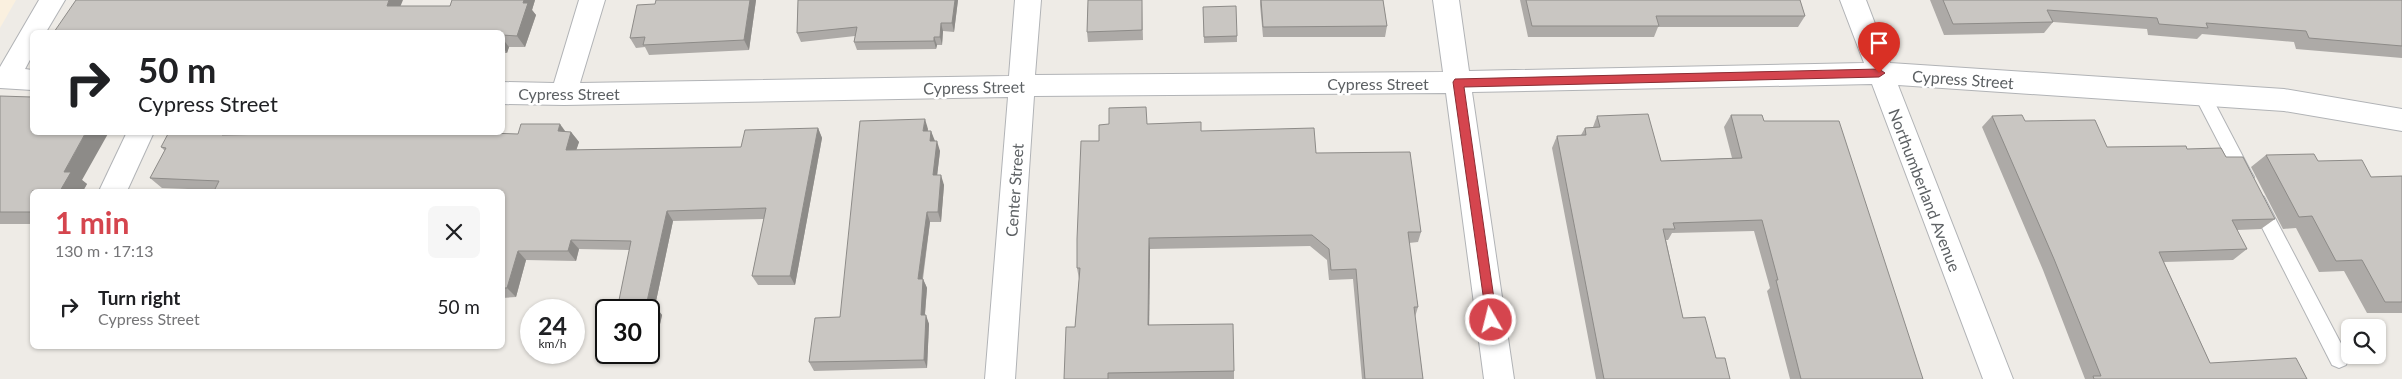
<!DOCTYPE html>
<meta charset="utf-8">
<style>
:root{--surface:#fff;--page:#f6f6f6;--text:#202124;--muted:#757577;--accent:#d5454e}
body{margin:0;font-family:Lato,sans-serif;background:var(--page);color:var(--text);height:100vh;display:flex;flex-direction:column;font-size:19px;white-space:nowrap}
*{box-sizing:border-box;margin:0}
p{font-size:16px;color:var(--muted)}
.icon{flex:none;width:28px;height:28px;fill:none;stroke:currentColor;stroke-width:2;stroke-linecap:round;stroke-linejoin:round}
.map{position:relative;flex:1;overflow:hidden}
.panel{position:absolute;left:30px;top:189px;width:475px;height:160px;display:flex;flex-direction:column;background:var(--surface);border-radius:8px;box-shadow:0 1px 4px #0004}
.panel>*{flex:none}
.hud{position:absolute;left:30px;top:30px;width:475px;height:105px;border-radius:8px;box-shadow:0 1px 4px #0004;background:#fff;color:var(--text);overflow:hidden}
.fabs{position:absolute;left:2341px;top:319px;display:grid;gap:10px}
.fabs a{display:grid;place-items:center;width:45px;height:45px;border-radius:8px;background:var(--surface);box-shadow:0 1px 4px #0004;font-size:25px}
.speed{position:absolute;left:520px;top:299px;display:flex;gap:10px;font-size:25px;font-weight:700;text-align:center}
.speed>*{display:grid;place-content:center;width:65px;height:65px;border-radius:50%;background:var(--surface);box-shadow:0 1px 4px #0004;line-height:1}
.speed small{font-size:12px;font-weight:400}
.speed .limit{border:2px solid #111;border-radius:8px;background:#fff;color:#111}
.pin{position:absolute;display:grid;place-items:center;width:42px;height:42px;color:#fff;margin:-51px -21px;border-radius:50% 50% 50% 0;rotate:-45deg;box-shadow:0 0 5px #0007}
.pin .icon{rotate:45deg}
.me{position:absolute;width:55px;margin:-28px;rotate:352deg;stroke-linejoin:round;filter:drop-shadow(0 0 4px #0008)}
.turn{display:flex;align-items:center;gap:18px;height:105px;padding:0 25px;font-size:22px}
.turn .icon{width:65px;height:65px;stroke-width:2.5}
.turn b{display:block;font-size:35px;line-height:42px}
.round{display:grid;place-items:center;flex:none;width:52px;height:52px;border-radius:8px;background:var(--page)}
.overview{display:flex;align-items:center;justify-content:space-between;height:85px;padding:0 25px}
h1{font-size:30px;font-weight:700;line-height:38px;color:var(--accent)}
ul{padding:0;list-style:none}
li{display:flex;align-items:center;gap:15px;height:65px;padding:0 25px}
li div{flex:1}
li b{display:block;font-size:19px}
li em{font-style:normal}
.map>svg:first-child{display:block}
.commercial{fill:#faf0df}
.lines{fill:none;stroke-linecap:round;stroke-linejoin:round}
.lane-casing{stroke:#b1b3b6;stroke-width:2}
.street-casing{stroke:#b1b3b6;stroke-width:2}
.lane{fill:#fff;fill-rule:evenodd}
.street{fill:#fff;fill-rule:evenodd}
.wall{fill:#adaaa7}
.shaded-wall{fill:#8d8b88}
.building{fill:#c9c6c2;stroke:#8d8b88}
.route{fill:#d5454e;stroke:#8a2d33}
.labels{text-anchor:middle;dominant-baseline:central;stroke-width:5;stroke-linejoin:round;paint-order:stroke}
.street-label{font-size:16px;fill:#5d6164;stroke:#fff}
</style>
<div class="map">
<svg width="2402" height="379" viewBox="0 0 2402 379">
<rect width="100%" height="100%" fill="#eeebe6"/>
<path class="commercial" d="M0,0H16L0,28Z"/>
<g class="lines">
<g class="lane-casing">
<g id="lane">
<path d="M2202,88L2208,90L2251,172L2254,177L2251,182L2245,184L2239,182L2194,95L2196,90Z"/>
<path d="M2258,194L2264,197L2346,353L2348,359L2346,365L2339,368L2332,365L2249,202L2252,197Z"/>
</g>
</g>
<g class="street-casing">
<g id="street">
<path d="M39,0H65L46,32H32V56L25,69L32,70V90L0,88V67Z"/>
<path d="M579,0H605L580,83L1009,76L1015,0H1041L1035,75L1443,72L1433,0H1459L1469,71L1864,63L1840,0H1866L1890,63L2284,89L2402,109V131L2284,111L1898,85L2013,379H1983L1872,84L1472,92L1514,379H1484L1446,93L1034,96L1015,379H985L1008,97L564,105L502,104V82L554,83Z"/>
<path d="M127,132H154L127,191H99Z"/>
</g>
</g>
<use href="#lane" class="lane"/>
<use href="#street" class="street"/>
</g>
<g class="wall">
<path d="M452,0H535L532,10L536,15L525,47H509L507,53H502V32L401,6H450Z"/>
<path d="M756,0L749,50L649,55L645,47L636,48L630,38L655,4Z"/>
<path d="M798,0H958L954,32L943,31L942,45H937L936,49L857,50L854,42L855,36L801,42L797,33Z"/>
<path d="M1088,0H1142L1143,40L1088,42L1087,32Z"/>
<path d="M1260,0H1383L1387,26L1385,37H1263L1260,5Z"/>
<path d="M1520,0H1800L1805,16L1798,27H1658L1654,37H1528Z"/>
<path d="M1930,0H2402V58L2296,49L2294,42L2202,34L2197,39L2148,35L2147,29L2053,22L2044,33L1944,35Z"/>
<path d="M1203,7L1237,36V42L1204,43Z"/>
<path d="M0,96L82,180L87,184L83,191H32V224H0Z"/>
<path d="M1731,115L1764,121L1923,379H1790L1767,291L1770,288L1754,231L1672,233L1668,240H1666L1683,318L1716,358L1730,379H1596L1552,148L1557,136L1581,135L1585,128L1593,127L1597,116L1661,161L1732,158L1724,127Z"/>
<path d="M1992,116L2025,121L2107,147L2187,149L2226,157L2275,219L2261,229L2237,230L2247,249L2233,260L2164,262L2210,363L2307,379H2085L2043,270L1982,127Z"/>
<path d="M1147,124L1201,131L1316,153L1421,232L1418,242L1409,243L1418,307L1415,317L1423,379H1362L1353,279L1329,280L1327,260L1310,246L1150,249L1149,325L1234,371V379H1064L1075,327L1079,279L1077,268L1099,141Z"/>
<path d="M818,128L822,138L795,285H758L752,276L764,219L673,221L655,306L662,315L655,347L649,348V310L629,250L579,249L576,261L526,260L516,297L502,298V191L214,190L162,188L150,178L165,151L161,147L239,135L470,133L518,134L571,132L579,142L576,150L741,147Z"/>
<path d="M928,129V131H931L934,141L940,151L937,175L944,185L941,222H930L923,279L927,288L925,315L929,324L927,368L814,371L809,362L840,317Z"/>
<path d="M2266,155L2318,161L2371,177L2402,176V313H2367L2344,271L2319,272L2296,228L2283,229L2251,167Z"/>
</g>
<g class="shaded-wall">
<path d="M389,0H403L396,17L387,6Z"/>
<path d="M524,0H535L532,10L536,15L525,47L517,36Z"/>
<path d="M750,0H756L749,50L744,40Z"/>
<path d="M955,0H958L954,32L952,23Z"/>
<path d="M941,23L943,31L942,45L940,37Z"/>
<path d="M934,37L937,45L936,49L934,41Z"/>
<path d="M502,38L509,47L507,53L502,46Z"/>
<path d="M925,119L928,129L926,141L923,131Z"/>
<path d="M560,124L568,135L558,131Z"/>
<path d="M818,128L822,138L795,285L790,276Z"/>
<path d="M931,131L935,141H930Z"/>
<path d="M86,132H109L82,180L87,184L83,191H60L64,172Z"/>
<path d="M223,132H240L233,145L222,135Z"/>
<path d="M571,132L579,142L573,160L566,150Z"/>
<path d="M937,141L940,151L936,185L933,175Z"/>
<path d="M941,175L944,185L941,222L938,212Z"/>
<path d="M667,211L673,221L655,306L662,315L655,347L649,339L646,306Z"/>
<path d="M927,212L930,222L921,288L918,279Z"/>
<path d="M1149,238L1150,249L1149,335L1148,325Z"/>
<path d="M571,240L579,249L576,261L568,251Z"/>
<path d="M518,251L526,260L516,297L507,288Z"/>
<path d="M923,279L927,288L924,324L921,315Z"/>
<path d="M926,315L929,324L927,368L924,360Z"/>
</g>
<g class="building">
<path d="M76,0H389L387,6H450L452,0H524L523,3H528L517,36L502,35V32H54Z"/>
<path d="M656,0H750L744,40L643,45L645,37L630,38L637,5L655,4Z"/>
<path d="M798,0H955L952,23H941L940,37H934V41L854,42L857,27L797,33Z"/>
<path d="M1088,0H1142V30L1087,32Z"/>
<path d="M1261,0H1383L1387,26L1263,27Z"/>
<path d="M1526,0H1800L1805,16H1656L1659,26H1532Z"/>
<path d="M1943,0H2402V46L2309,38L2306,31L2206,23L2208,28L2159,24L2157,18L2047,10L2053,22L1953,24Z"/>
<path d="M1236,6L1237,36L1204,37L1203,7Z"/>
<path d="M0,96L32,97V132H86L64,172H71L60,191H32V212H0Z"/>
<path d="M1146,107L1147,124L1201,122V131L1314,128L1316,153L1410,152L1421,232H1408L1418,307H1414L1423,379H1365L1356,269L1331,270L1329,249L1312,235L1149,238L1148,325L1233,324L1234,371L1108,373V379H1064L1066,327H1075L1080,268H1077V239L1081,141H1099V125L1109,124V108Z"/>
<path d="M1648,114L1661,161L1742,158L1731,115H1762L1764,121H1839L1923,379H1801L1776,280H1778L1762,220L1673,223L1675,229H1663L1683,318L1705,317L1716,358H1725L1730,379H1604L1557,136L1586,135L1585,128L1600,127L1597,116Z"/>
<path d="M2022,115L2025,121L2095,120L2107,147L2186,146L2187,149L2221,148L2226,157H2243L2275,219L2232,220L2247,249L2159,252L2210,363L2296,358L2307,379H2094L2093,376H2101L2054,259L1992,116Z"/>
<path d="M925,119L923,131H931L930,141H937L933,175H941L938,212H927L918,279H923L921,315H926L924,360L809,362L815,318L840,317L860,121Z"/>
<path d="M521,124H560L558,131L571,132L566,150L741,147L745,130L818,128L790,276H752L766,208L667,211L646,306H655L649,336V310H617L631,241L571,240L568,251H518L507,288H502V191H214L219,181L150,178L166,148L161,147L169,132H223L222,135L381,132H459L518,134Z"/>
<path d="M2314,154L2318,161L2362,160L2371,177L2402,176V302H2385L2362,260L2336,261L2312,216L2299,217L2266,155Z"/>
</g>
<path class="route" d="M1879,69L1885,73L1879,77L1464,87L1497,320L1495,323H1487L1453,82L1455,79Z"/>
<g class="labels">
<g class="street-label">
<text transform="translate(1963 79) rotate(4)">Cypress Street</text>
<text x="1378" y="83">Cypress Street</text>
<text transform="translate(974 87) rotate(-1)">Cypress Street</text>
<text x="569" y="93">Cypress Street</text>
<text transform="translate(1014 190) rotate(-86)">Center Street</text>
<text transform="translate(1925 190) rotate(69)">Northumberland Avenue</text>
</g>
</g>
</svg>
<div class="fabs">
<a><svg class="icon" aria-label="search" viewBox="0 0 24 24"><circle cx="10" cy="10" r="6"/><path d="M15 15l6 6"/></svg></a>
</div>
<div class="speed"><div>24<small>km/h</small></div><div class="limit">30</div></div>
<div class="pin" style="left:1879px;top:73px;background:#d93025"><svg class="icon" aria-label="arrive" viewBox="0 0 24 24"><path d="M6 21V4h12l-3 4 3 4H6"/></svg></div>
<svg class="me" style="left:1491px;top:320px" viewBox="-20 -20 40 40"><circle r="17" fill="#d5454e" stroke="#fff" stroke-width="3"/><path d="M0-11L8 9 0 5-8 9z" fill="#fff"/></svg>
<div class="hud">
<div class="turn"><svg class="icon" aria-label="right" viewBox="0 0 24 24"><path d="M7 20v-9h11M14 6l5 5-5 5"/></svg><div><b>50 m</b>Cypress Street</div></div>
</div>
<section class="panel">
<div class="overview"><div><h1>1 min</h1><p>130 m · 17:13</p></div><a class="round"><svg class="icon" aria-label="close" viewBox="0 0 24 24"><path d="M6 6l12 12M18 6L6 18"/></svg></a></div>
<ul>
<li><svg class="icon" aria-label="right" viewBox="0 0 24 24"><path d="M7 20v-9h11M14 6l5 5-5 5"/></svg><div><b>Turn right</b><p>Cypress Street</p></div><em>50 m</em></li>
</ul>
</section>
</div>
